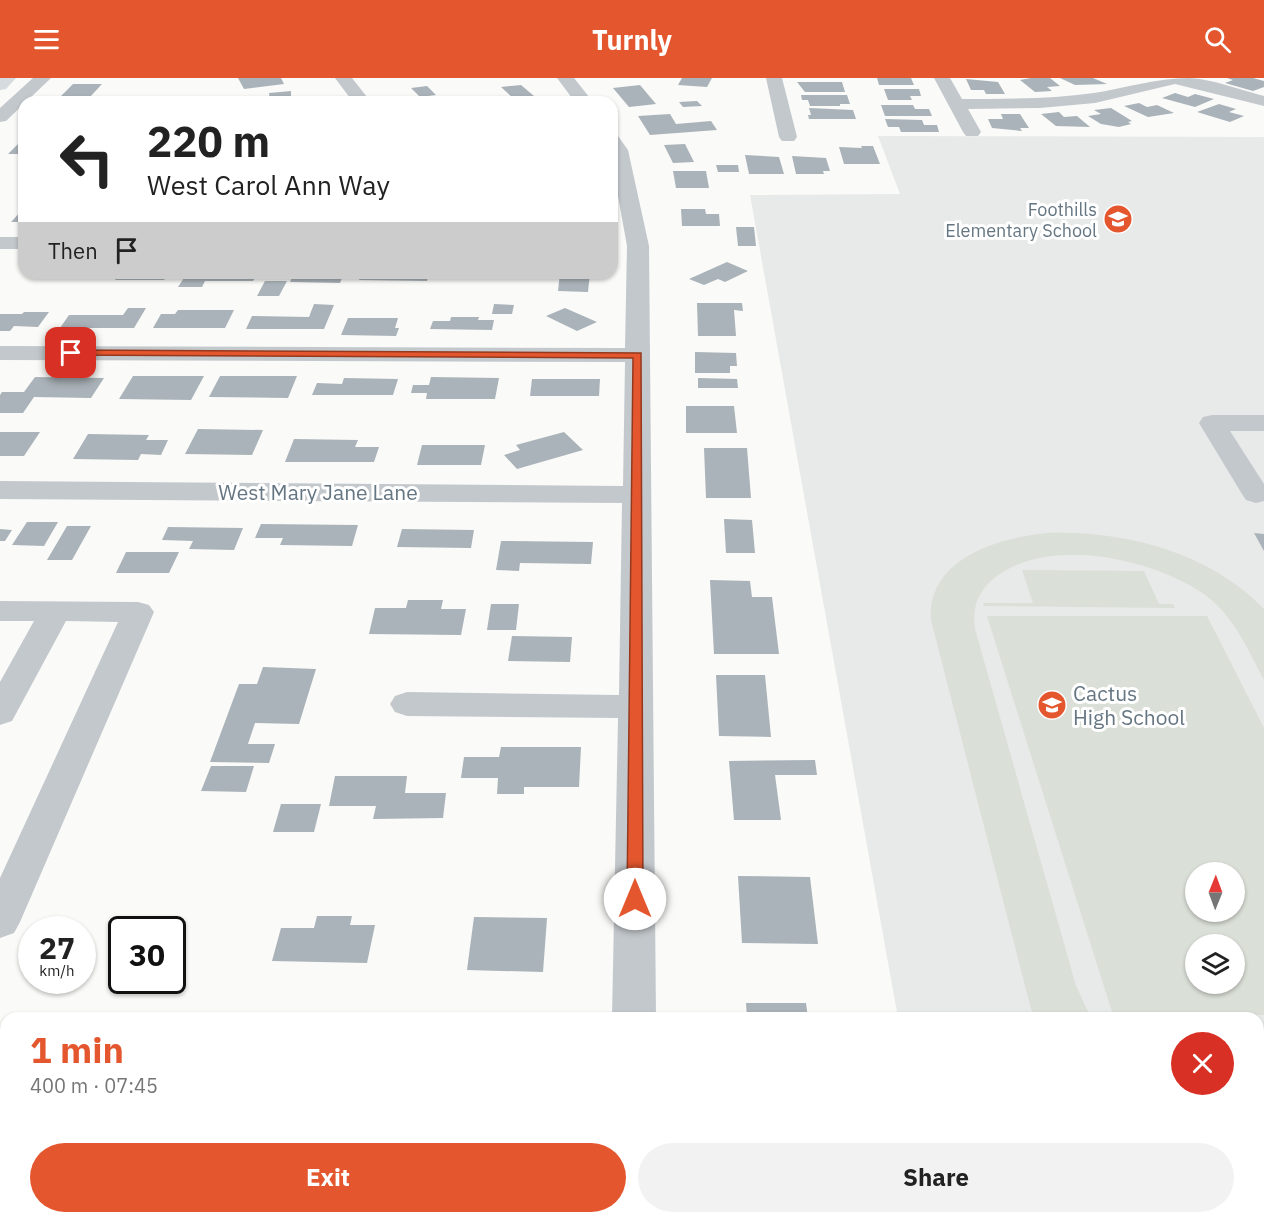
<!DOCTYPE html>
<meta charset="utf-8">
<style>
:root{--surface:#fff;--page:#f2f2f2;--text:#222;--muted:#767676;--accent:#e4572e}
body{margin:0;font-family:"IBM Plex Sans",sans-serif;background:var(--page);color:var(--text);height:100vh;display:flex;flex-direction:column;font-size:22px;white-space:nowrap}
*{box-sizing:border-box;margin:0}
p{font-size:20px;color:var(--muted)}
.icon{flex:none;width:33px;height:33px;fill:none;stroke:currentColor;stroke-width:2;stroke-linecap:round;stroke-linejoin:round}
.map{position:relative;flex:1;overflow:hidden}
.drawer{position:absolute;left:0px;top:934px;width:1264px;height:212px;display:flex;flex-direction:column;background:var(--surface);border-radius:18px 18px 0 0;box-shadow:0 2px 4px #0004}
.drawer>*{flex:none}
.hud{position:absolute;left:18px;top:18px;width:600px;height:183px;border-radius:18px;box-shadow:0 2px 4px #0004;background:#fff;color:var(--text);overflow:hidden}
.needle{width:39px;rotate:1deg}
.fabs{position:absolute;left:1185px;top:784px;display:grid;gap:12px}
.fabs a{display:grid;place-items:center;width:60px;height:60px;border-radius:50%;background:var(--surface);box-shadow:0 2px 4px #0004;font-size:30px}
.speed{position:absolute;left:18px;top:838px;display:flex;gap:12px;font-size:30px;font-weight:700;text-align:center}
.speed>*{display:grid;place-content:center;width:78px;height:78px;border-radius:50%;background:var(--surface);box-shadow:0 2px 4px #0004;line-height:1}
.speed small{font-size:15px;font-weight:400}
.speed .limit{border:3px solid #111;border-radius:9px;background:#fff;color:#111}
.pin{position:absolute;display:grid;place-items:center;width:51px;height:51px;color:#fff;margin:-26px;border-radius:12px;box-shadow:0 3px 9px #0006}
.me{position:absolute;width:66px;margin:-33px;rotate:0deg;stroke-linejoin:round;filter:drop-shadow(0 0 4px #0008)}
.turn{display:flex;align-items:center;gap:21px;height:126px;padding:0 30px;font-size:27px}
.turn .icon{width:78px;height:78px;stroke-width:2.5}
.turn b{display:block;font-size:42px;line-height:51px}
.then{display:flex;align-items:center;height:57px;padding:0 30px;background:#0003;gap:12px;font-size:22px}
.round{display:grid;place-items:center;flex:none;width:63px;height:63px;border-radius:32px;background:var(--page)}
.summary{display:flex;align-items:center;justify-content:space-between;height:102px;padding:0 30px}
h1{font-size:36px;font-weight:700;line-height:45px;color:var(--accent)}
.primary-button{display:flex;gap:12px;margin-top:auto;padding:12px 30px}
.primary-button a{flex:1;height:69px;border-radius:36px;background:var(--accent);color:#fff;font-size:24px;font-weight:700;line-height:69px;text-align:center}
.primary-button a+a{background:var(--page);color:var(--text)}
header{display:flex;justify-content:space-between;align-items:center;height:78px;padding:0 30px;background:var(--accent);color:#fff;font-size:27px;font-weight:700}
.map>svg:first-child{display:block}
.built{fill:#e8e9e9;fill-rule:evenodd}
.green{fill:#dadfd7;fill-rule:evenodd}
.building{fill:#aab3b9}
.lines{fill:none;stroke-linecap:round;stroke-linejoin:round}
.minor{fill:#c3c8cc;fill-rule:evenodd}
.major{fill:#d6dbdf;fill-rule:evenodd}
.route{fill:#e4572e;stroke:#94391e;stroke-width:1.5}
.labels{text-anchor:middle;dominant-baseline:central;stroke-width:6;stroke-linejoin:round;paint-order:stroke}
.far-poi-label{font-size:18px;fill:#657683;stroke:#fff;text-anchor:end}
.street-label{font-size:21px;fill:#657683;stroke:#fff}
.poi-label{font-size:21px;fill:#657683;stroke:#fff;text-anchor:start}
</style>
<header><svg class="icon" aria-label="menu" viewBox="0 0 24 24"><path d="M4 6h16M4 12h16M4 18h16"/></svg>Turnly<svg class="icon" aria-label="search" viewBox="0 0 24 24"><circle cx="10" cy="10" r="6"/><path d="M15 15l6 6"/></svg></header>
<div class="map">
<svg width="1264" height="1145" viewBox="0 0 1264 1145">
<rect width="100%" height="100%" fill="#fafaf8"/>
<path class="built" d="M878,58L1264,59V1145H935V1140H1258V940H898L750,117L900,116ZM1196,795H1234V834H1196ZM1196,867H1234V906H1196Z"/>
<g class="green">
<path d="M1047,455C1124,452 1209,474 1264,531V602C1247,570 1234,538 1204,516C1152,480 1045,456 992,502C977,515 972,532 975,551L1076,908L1091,940H1036L1031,931L931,542C927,481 998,460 1047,455Z"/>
<path d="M1022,492L1144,493L1159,526H1173L1175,530L984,528L983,525H1033Z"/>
<path d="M987,538H1207L1264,650V937H1113ZM1196,795H1234V834H1196ZM1196,867H1234V906H1196Z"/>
</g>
<g class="building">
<path d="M238,0H281L284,6L244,11Z"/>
<path d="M682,0H712L707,9L678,7Z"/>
<path d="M877,0H911L914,7H879Z"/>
<path d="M1031,0H1050L1060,8L1047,9L1052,13L1035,14L1020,2Z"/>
<path d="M1060,0H1093L1107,6L1075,7Z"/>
<path d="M1227,0H1253L1264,3V9L1253,13L1225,5L1233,2Z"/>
<path d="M966,1L998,4L1005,16H986L984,12H971Z"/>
<path d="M797,4H842L845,14H805Z"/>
<path d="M73,6H102L89,20H59Z"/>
<path d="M521,7L534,18L514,21L501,9Z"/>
<path d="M640,7L656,26L629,29L613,10Z"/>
<path d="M427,8L436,17L420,19L411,10Z"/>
<path d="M884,11H919L921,18H910L912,22H888Z"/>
<path d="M291,13V24H270L269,15Z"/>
<path d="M1175,15L1188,19L1195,16L1214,21L1195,29L1162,20Z"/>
<path d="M801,17H847L850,26H840V28H810L808,22H802Z"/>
<path d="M102,19H121L116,24H97Z"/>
<path d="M697,23L702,28L683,29L679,24Z"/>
<path d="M1139,25L1147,29L1157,27L1174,35L1148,39L1124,28Z"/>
<path d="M1219,26L1236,31L1229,34L1244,38L1230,44L1197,34Z"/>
<path d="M881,27H913L915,31H929L932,38H885Z"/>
<path d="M809,30L853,32L856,41H809L808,37H811Z"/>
<path d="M1111,30L1132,43L1128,44L1131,46L1119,49L1101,46L1088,38L1101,36L1094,32Z"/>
<path d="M1059,34L1064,39L1077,38L1090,49L1056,48L1041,36Z"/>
<path d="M670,36L676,46L711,43L717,52L650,57L638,38Z"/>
<path d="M1001,36H1020L1029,50H1020L1022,53L992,50L988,41H1003Z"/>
<path d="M885,41L922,42L924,47H937L939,54H901L899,49H888Z"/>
<path d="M24,60L23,76H8Z"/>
<path d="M685,66L694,84L673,85L664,67Z"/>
<path d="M861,68H873L880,86H844L839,69L862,70Z"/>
<path d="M745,77L779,79L784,96H749Z"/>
<path d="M792,78L826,80L830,93H823L824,96H796Z"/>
<path d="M716,87H738L739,94H718Z"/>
<path d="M673,93H706L709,110H676Z"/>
<path d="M24,130V144H11Z"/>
<path d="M681,131H705L706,136H719L720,148H682Z"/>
<path d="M736,149H754L756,168H738Z"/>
<path d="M727,184L748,193L725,204L718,201L704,207L689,201Z"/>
<path d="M120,195H169L164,202H115Z"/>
<path d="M207,195H258L253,203H205L202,209H178L184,200H204Z"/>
<path d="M294,195H344L340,205L290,204Z"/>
<path d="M362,195H429L427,203L359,202Z"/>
<path d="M452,195H506L505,200H451Z"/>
<path d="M560,195H590L588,214L558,213Z"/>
<path d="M265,203H287L279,218H257Z"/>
<path d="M697,225H742L743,233L734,232L736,258H698Z"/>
<path d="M314,226L334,227L324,251H246L252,238L309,239Z"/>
<path d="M494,226L514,227L512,236H492Z"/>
<path d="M128,230H146L134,250H60L69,237H123Z"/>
<path d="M565,230L597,244L577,253L546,238Z"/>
<path d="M178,232H234L225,250H153L161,236H175Z"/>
<path d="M24,234H49L38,249L14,248L10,253H0V236H22Z"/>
<path d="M451,239H479L478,242H494L492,252L430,251L433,243H450Z"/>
<path d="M348,240H398L395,250H399L396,258L341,257Z"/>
<path d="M695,274L736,275L737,288H730V295H695Z"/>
<path d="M133,298H204L191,322L119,321Z"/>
<path d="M220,298H297L288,320L209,319Z"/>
<path d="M35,299L104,300L91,320L34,319L23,335H0V317L2,314H24Z"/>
<path d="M431,299L499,300L495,321H426L427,315H411L413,307H429Z"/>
<path d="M344,300L398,301L393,317H312L317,305L342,306Z"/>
<path d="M698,300L737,301L738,310H698Z"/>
<path d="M532,301H600L599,318H530Z"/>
<path d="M686,328H734L737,355H686Z"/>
<path d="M198,351L263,352L252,377L185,376Z"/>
<path d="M0,354H40L24,378H0Z"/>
<path d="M564,354L583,372L517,391L504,377L520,372L516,367Z"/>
<path d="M88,356L149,357L146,362H168L161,377L141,376L138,382L73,381Z"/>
<path d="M294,361L358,362L355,369H379L374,384H285Z"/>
<path d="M422,367H485L481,387H417Z"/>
<path d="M704,370H747L751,420H706Z"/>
<path d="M724,441L752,442L755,475H726Z"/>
<path d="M27,444H58L44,468L12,467Z"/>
<path d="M261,446L358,447L352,468L280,467L283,460H255Z"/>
<path d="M67,448H91L72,482H47Z"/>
<path d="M168,449L243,450L234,472L189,471L193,463L162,462Z"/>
<path d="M0,451L12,452L5,463H0Z"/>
<path d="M402,451L474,452L471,470L397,469Z"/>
<path d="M1254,455L1264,456V473Z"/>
<path d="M501,463L593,464L591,486L520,485L519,493L496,492Z"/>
<path d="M126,474H179L169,495H116Z"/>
<path d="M710,502L750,503L752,519H772L779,576H714Z"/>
<path d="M408,522H443L441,531H466L461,557L369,556L375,530H406Z"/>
<path d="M491,526H519L516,552H487Z"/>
<path d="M512,558L572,559L570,584L508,583Z"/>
<path d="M263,589L316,591L299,646L255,645L248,666H275L269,685L210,684L239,606H257Z"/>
<path d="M716,597H765L771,659L719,658Z"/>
<path d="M501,669H581L579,709H524V716H497L498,700H461L464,679H499Z"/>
<path d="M815,682L817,697H775L781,742H734L729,683Z"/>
<path d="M211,688H254L246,714L201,713Z"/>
<path d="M335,698H407L405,715H446L443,740L373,741L376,728H329Z"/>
<path d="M281,726H321L314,754H273Z"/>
<path d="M738,798L810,799L818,866L742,865Z"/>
<path d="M317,838H352L350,847H375L367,885L272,883L281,850H314Z"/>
<path d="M474,839L547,840L543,894L467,892Z"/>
<path d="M746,925H806L808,940H747Z"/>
<path d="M739,1140H806V1145H740Z"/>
</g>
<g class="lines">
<g class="minor">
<path d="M33,0H51L6,43L0,44V30Z"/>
<path d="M335,0H352L371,24H353Z"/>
<path d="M557,0H574L593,24H575Z"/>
<path d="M766,0H782L797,59L794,63H782L779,59Z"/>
<path d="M934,0H950L962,21C1006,21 1051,21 1094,15C1126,10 1156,0 1189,0C1213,1 1240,12 1264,18V28L1175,6L1095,25L1040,30L968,31L981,54L978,58H966L963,54Z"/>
<path d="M612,56L618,58L628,72L649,168L656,940H612L618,640L407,638L395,634L390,626L395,618L407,614L619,617L622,425L0,421V403L623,408L625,284L0,282V268L625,270L627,168L612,85Z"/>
<rect x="0" y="159" width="24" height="12"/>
<path d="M1212,337H1264V353H1230L1264,406V423L1256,425L1246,422L1242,416L1199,345L1203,339Z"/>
<path d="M0,523L138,524L149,527L154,534L20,844L14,855L0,860V800L118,544L66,543L12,643L0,647V604L34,543H0Z"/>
<rect x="608" y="1140" width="50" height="5"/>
</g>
<path class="major" d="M0,0H16L6,11L0,12Z"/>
</g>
<path class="route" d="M71,272L641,275L643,821L641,825L635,827L629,825L627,821L633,280L67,277L66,275Z"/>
<defs>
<g id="school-disc" transform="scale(1.5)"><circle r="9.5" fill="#e4572e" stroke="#fff"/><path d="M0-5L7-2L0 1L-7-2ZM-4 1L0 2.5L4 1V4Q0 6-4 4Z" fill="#fff"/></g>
</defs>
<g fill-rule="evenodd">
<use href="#school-disc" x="1118" y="141"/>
<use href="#school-disc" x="1052" y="627"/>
</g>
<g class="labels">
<g class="far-poi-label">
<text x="1097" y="131">Foothills<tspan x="1097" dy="21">Elementary School</tspan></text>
</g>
<g class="street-label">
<text x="318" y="414">West Mary Jane Lane</text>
</g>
<g class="poi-label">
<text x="1073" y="615">Cactus<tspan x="1073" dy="24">High School</tspan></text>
</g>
</g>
</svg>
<div class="fabs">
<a><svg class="needle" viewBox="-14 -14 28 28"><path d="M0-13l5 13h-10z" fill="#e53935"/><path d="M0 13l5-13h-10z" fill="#767676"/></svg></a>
<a><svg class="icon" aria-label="layers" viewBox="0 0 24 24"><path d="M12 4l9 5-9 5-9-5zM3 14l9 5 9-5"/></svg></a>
</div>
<div class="speed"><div>27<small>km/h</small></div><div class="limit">30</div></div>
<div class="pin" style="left:71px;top:275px;background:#d93025"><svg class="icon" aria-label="arrive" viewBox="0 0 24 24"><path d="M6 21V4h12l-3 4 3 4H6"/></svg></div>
<svg class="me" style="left:635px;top:821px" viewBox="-20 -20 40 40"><circle r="19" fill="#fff"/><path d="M0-13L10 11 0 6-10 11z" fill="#e4572e"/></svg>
<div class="hud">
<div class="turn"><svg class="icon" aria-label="left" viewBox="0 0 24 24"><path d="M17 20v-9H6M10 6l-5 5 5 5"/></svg><div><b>220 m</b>West Carol Ann Way</div></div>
<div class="then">Then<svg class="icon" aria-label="arrive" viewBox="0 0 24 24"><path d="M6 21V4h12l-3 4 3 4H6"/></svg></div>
</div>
<section class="drawer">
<div class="summary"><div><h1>1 min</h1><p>400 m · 07:45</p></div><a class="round" style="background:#d93025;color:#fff"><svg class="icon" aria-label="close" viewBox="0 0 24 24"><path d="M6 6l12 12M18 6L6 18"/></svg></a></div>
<div class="primary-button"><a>Exit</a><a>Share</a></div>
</section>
</div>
